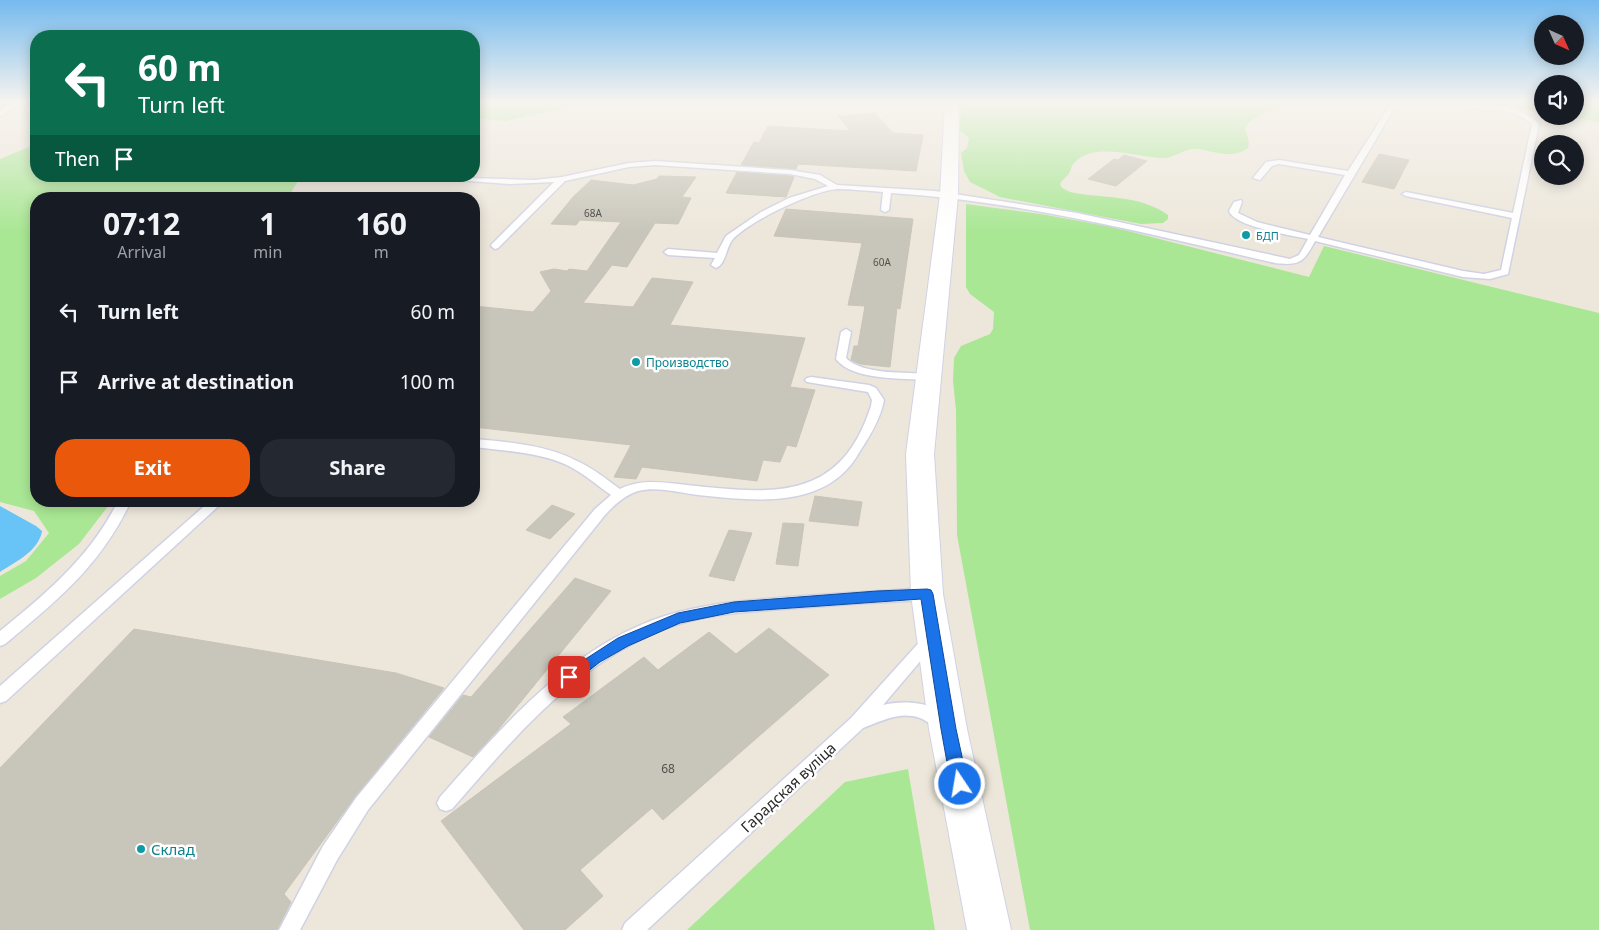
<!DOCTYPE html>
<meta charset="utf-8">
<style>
:root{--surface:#171b24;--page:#242831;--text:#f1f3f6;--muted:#9ea1a6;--accent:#ea580c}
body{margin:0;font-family:"Noto Sans",sans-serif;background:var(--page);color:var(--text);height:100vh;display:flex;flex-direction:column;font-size:19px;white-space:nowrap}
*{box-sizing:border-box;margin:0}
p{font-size:16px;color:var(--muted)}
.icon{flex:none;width:28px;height:28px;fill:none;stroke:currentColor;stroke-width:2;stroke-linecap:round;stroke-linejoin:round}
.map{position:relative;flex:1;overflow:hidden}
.side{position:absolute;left:30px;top:192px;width:450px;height:315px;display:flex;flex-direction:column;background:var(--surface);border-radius:20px;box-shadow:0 2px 12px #0003}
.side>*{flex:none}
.banner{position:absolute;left:30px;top:30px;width:450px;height:152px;border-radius:20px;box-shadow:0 2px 12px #0003;background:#0b6e4f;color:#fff;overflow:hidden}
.needle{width:32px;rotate:135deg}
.fabs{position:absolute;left:1534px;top:15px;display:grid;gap:10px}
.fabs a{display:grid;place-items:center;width:50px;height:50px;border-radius:50%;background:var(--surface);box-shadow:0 2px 12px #0003;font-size:25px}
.pin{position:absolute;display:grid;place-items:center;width:42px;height:42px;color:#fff;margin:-21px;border-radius:10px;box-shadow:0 2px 8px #0006}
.me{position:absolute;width:55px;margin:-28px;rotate:348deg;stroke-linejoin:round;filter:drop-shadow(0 0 4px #0008)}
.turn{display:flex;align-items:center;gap:18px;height:105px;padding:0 25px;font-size:22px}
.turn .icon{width:65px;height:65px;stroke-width:2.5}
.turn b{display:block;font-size:35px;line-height:42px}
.then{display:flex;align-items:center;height:48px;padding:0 25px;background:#0003;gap:10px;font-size:19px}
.eta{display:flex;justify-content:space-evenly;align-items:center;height:85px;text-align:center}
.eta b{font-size:30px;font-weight:700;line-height:35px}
.cta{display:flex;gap:10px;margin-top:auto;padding:10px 25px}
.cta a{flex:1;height:58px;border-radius:20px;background:var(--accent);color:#fff;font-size:20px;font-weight:700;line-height:58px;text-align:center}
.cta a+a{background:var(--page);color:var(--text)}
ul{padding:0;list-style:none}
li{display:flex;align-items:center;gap:15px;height:70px;padding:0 25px}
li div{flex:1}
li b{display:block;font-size:19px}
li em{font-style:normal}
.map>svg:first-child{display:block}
.green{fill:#a9e794}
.water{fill:#68c3f6}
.building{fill:#c8c5ba;stroke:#c9c4b5}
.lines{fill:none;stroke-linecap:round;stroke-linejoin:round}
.lane-casing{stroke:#d0d2e4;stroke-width:3}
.secondary-casing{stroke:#d0d2e4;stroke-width:2}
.lane{fill:#fff;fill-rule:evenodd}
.secondary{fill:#fff;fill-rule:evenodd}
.route{fill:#1a73e8;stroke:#114b97}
.culture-dot{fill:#0f9aa8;stroke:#fff;stroke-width:2}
.labels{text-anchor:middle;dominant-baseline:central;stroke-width:5;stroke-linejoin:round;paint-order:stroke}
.number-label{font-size:10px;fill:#52514e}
.far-culture-label{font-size:11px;fill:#0d838f;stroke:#fff;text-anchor:start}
.culture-label{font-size:12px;fill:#0d838f;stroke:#fff;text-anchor:start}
.near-number-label{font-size:12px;fill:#52514e}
.near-street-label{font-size:15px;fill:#2a2a2a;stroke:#fff}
.near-culture-label{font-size:15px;fill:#0d838f;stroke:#fff;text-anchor:start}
</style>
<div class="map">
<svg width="1599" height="930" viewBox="0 0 1599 930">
<rect width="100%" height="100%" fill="#ede7db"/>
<g class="green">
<path d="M474,102H593L505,121L474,118Z"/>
<path d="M961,102H1287L1250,121L1245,128L1249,142L1248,148C1231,160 1215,151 1197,149C1185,148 1176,157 1164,158C1139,158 1095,141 1075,162C1071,165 1071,171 1068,175C1065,178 1062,180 1060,184L1062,188L1070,192C1103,199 1139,194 1168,215V219L1163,223L1141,224L1000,197L970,182L964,171L961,153L967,148L969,138L960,131Z"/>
<path d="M1480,102H1542V113Z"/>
<path d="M1575,102H1599V122L1564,116H1575Z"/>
<path d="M36,144V176H301L287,199H36V501H112L79,544L36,578L0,599V576L26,561L49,533L34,511L0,502V159Z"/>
<path d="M966,204L1041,214L1112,227L1309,277L1324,246L1599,313V930H1030L957,535L956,410L953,381L954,358L961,346L990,334L993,329L994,312L970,294L966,287Z"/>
<path d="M908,769L935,930H687L845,782Z"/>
</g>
<path class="water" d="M0,506L36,526L42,531C39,551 15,562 0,572Z"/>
<g class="building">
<path d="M875,113L893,133L923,135L916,171L798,164L796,169L741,165L754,142L759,143L768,126L850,131L838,116Z"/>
<path d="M1379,154L1409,160L1394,189L1362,182Z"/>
<path d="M1124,155L1147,161L1116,186L1088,179L1114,159L1118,160Z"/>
<path d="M737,172L790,176L794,177L786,197L726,193Z"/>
<path d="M659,176L696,177L682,197L691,198L678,224L655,223L627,267L612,265L583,303L633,307L652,278L693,282L670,325L805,338L790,387L815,390L796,447L787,445L780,462L763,460L757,481L642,467L636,479L614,477L631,445L474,427V306L533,312L551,291L540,272L554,269L567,271L569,269L587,271L621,222L580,220L576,225L551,224L573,197L591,180L633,185L657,179Z"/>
<path d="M786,209L913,219L900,309L897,308L890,367L860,364L851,360L854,346H858L865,306L848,305L862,243L774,236Z"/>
<path d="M815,496L862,502L858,526L809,521Z"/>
<path d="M552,505L575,514L550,539L526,530Z"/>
<path d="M783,523L804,524L798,566L776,564Z"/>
<path d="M729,530L752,533L734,581L709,576Z"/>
<path d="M575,578L611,591L497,731L473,757L429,737L463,695L471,697Z"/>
<path d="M769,628L829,675L663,820L652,808L580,870L603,896L565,930H524L441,821L571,724L563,717L644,657L658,670L709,632L736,654Z"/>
<path d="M134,629L396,673L444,688L355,797L284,894L291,902L277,930H0V768Z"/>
</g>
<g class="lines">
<g class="lane-casing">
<g id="lane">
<path d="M11,102H18L3,115L0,116V111Z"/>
<path d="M1392,102H1398L1318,237L1463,271L1484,274L1501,270L1512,218L1406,196L1402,194L1406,192L1513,213L1532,124C1510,104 1479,114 1456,102C1482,102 1521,104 1539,124L1508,274L1490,279L1463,277L1315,241C1304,262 1300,266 1275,263C1149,234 1021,201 891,193L889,210L885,212L881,210L883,192C868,191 852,189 837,189C812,191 750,221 733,239C726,247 726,264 716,268L711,265L715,258L668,255L664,252L668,249L717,253L726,236L761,212L789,198L828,186L815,179L790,174L655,165L629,167L565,181L498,248L495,249L491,246L492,244L554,182L510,184L441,179L437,177L535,180L562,177L629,163L655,161L790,170L820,175L837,185L935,191L1077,213L1290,259L1299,255L1308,239C1291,235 1235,227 1229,211L1234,202L1241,200L1242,202L1238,213L1257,222L1310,235L1345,175L1279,164L1272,166L1260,180L1253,178L1266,162L1279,160L1348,171Z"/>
<path d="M36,103V108L30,112H26V110Z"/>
<path d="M846,329L851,332L846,358C862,375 907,372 929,374L935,377L929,380C903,378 853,381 836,359L841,332Z"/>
<path d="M811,377L869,385L876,388L884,400C881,417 871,434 862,448C858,454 854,462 849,467C813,509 748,500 698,495C680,493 657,486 638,491C625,495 614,505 605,515L368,810L337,860L300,930H279L323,846L356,798L595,509L611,495C597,485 584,474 569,466C540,452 505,451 474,447V439C508,442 546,445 577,461C593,468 606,479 620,489C643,478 664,483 687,485C772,494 840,503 871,406L872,400L868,392L807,382L805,380L807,378Z"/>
<path d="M118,501H131C101,565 58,600 5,644L0,646V631C47,593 91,556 118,501Z"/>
<path d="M210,501H224L6,701L0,703V686Z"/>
<path d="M927,588L932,590L934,594L932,598L927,600C879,602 831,605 783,609C743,612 702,614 664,629C575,664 513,739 452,809L446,811L440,809L437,803L440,797C501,728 564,654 653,620C696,604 742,601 787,597C834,594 880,591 927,588Z"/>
<path d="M929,635L934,637L937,641L934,645L883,705C902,700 939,701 949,722L947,727L941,729C933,727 928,721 920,718C900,711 882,721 863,728L647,930H622L625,923L851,718L924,637Z"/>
</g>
</g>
<g class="secondary-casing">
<path id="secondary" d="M945,102H959L958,195L934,454L943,594L967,729L1011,930H967L929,729L911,594L906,454L940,195Z"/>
</g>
<use href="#lane" class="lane"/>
<use href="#secondary" class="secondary"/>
</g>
<linearGradient id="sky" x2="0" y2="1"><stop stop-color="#75baee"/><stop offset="0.44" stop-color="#f7f4ef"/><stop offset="1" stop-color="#f7f4ef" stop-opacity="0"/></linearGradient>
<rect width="1599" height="232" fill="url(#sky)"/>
<path class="route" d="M927,589L931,590L933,594L956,729L968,784L965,789L960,791L954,789L951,784L941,729L921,599L734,612L680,623L628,646L600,662L574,682L569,683L564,682L562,677L564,673L618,638L678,613L734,602L877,591Z"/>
<g class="culture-dot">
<circle cx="1246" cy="235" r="5"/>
<circle cx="636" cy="362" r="5"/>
<circle cx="141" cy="849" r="5"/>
</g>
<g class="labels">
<g class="number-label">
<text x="593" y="213">68А</text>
<text x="882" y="262">60А</text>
</g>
<g class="far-culture-label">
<text x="1256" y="235">БДП</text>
</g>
<g class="culture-label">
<text x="646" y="362">Производство</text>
</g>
<g class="near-number-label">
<text x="668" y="768">68</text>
</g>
<g class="near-street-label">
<text transform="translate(788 787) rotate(-43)">Гарадская вуліца</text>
</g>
<g class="near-culture-label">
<text x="151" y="849">Склад</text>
</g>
</g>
</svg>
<div class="fabs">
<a><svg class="needle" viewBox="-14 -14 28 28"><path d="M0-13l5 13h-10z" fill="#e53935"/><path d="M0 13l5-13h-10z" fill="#9ea1a6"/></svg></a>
<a><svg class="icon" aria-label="sound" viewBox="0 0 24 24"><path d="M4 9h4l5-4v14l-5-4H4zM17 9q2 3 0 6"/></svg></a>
<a><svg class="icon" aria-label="search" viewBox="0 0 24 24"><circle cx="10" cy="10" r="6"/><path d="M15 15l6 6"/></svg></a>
</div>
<div class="pin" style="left:569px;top:677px;background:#d93025"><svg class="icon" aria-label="arrive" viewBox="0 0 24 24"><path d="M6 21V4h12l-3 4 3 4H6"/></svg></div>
<svg class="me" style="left:960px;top:784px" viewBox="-20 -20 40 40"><circle r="17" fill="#1a73e8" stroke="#fff" stroke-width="3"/><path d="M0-11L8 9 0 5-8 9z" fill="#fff"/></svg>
<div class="banner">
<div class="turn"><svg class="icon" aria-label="left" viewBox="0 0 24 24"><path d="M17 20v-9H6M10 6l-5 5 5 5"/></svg><div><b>60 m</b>Turn left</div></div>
<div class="then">Then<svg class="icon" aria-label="arrive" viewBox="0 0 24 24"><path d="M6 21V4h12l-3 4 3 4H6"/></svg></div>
</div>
<section class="side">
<div class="eta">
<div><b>07:12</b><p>Arrival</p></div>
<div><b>1</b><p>min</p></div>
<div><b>160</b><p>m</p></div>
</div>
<ul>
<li><svg class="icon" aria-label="left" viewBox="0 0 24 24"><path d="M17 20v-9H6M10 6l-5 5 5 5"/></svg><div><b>Turn left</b></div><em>60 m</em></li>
<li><svg class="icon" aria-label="arrive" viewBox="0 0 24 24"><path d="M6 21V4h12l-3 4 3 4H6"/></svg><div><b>Arrive at destination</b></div><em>100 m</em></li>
</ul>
<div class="cta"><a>Exit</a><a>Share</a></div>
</section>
</div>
